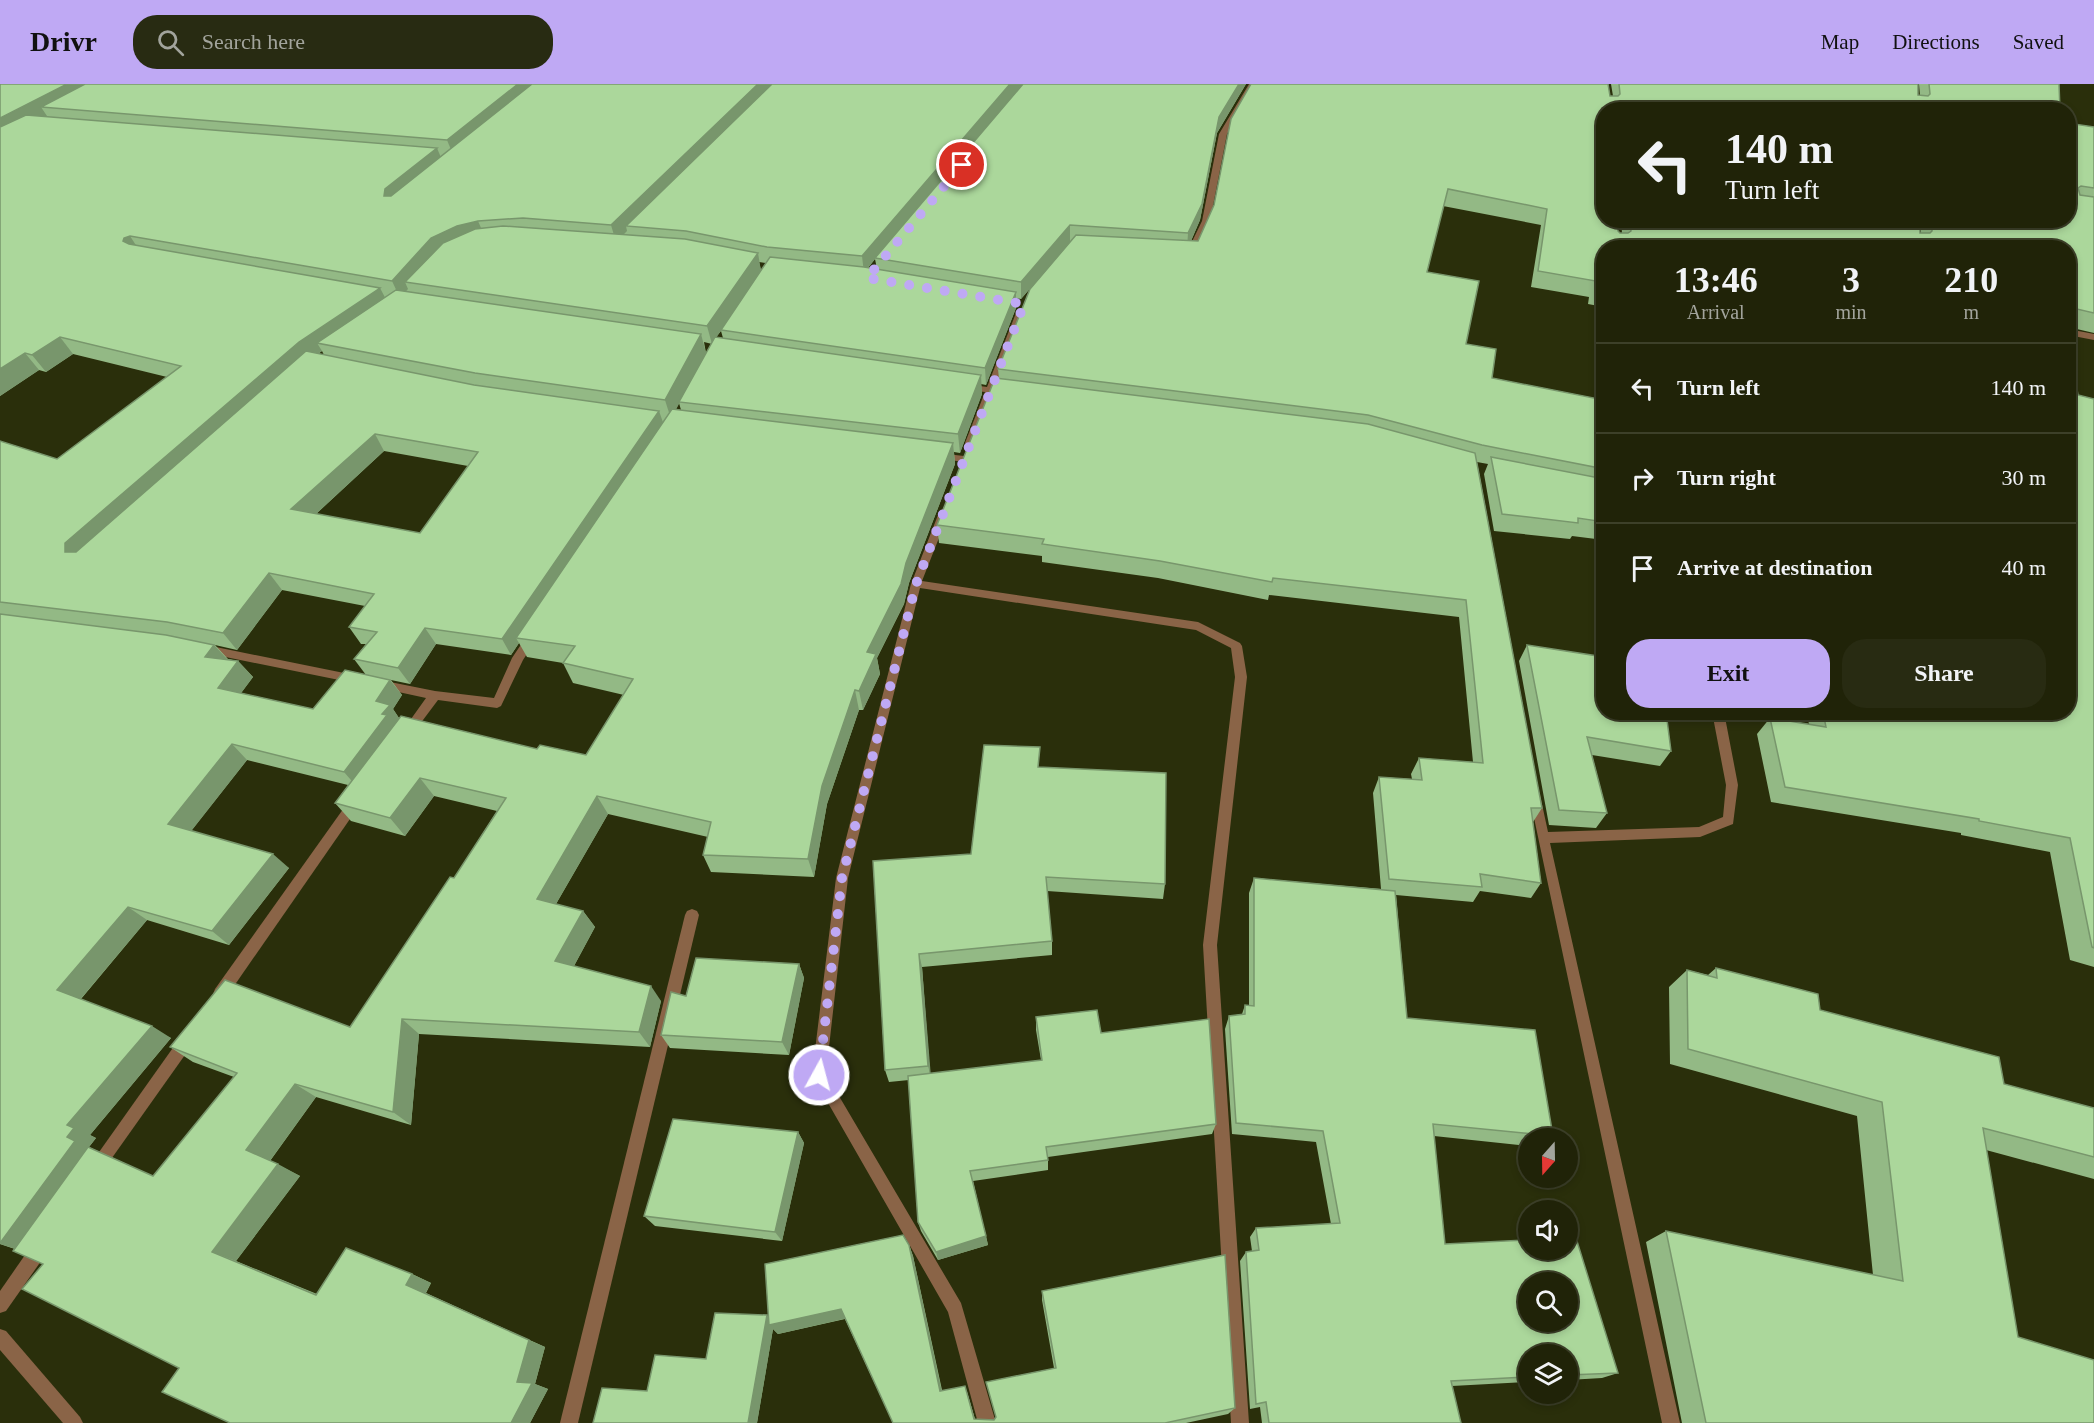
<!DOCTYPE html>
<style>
:root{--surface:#202308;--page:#282b12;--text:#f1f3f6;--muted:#a2a49c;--line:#3d4029;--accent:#bfa9f4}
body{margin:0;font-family:"Times New Roman",serif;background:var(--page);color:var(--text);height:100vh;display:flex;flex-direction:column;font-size:22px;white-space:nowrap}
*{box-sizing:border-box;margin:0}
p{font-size:20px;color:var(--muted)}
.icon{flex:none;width:33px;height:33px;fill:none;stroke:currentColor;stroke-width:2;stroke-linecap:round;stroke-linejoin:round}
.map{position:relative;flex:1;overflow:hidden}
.details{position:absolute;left:1596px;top:156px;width:480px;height:480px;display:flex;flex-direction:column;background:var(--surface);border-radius:24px;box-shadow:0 3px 9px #0003,0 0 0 2px var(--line)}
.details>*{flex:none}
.guide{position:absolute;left:1596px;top:18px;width:480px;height:126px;border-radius:24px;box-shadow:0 3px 9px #0003,0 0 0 2px var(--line);background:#202308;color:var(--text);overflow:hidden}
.needle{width:39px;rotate:200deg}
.tools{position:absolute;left:1518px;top:1044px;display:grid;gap:12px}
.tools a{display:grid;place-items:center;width:60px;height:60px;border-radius:50%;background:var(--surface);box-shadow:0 3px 9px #0003,0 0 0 2px var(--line);font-size:30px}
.pin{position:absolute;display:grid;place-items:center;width:51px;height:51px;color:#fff;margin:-26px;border:3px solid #fff;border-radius:50%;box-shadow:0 2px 6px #0007}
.me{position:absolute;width:66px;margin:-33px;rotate:7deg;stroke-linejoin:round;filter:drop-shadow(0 0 4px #0008)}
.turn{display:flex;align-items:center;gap:21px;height:126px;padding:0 30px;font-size:27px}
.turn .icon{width:78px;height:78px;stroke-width:2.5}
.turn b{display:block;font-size:42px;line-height:51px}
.eta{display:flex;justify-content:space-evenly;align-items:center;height:102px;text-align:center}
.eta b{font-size:36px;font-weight:800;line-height:42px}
.button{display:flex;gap:12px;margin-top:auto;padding:12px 30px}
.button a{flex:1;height:69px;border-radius:24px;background:var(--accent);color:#111;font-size:24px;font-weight:800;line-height:69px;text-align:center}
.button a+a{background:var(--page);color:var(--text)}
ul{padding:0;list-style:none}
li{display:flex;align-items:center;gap:18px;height:90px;padding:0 30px;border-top:2px solid var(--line)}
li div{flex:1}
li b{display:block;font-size:22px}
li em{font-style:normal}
header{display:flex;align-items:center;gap:36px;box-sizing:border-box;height:84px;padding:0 30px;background:var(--accent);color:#111}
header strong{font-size:28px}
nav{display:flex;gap:33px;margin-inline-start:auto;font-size:21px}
.search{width:420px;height:54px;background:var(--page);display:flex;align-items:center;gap:15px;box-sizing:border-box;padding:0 21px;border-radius:24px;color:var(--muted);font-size:22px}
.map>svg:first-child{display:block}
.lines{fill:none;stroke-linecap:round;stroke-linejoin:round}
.minor{fill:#8a6447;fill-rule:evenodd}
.tertiary{fill:#8a6447;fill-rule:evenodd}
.wall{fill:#93b985;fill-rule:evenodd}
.shaded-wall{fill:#78966c}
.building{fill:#abd79b;stroke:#78966c;stroke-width:1.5;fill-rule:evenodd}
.route{stroke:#bfa9f4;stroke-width:10;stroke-dasharray:0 18}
</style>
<header>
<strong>Drivr</strong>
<div class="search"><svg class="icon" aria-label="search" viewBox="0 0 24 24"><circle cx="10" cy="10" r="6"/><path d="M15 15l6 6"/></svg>Search here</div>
<nav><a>Map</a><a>Directions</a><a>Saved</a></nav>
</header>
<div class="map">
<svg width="2094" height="1339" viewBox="0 0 2094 1339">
<rect width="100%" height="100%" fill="#2a2f0b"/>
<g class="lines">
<g class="minor">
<path d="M1249,0H1255L1227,50L1210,137L1194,170L1187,172L1186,170L1202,137L1219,50Z"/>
<path d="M1020,226L1024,229L996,304L1008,306L1010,308L1005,311L994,309L975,359L973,361H967L965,359L985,308L966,306L961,303L966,300L987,303L1016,229Z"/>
<path d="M2068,245L2094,250V256L2068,251Z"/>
<path d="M938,369L964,372L969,375L964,378L935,374V370Z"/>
<path d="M943,428L948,431L922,497L1198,538L1240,559L1242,562L1247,593L1217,861L1249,1339H1231L1203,861L1235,593L1231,564L1196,546L920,504L848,794L826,990L961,1219L996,1339H978L948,1228L812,991L836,794L911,500L938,431Z"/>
<path d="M532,549L538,553L523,576L501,622L497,624L438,616L411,652H403L401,649L426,614L380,604L374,600L380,596L435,607L494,614L512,574L528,550Z"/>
<path d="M206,561L354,591L360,595L354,599L206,569L200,565Z"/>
<path d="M1712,628H1724L1738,701L1733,740L1700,753L1550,759L1680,1339H1662L1530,715L1532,711L1536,710L1540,711L1548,748L1699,743L1723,733L1726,701Z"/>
<path d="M355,713L359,714L361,718L359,722L225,915L220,916L215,915L213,910L215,905L351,714Z"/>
<path d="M692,825L697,827L699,831L578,1339H560L685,831L687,827Z"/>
<path d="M187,949L192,951L194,956L192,961L102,1088L97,1091L92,1088L89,1083L92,1078L182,951Z"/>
<path d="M40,1156L46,1158L48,1164L46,1170L6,1227L0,1229V1207L34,1158Z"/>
</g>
<path class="tertiary" d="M0,1245L6,1247L80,1333L83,1339H63L0,1266Z"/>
</g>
<g class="wall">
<path d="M0,0H1246L1217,49L1200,136L1191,157H1198L1610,12H1613L1611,0H1918V11L1920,12L1919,0H2059L2060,26H1604L1618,147L1620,149H1622L1621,136H1920V149H1921V136H2068L2094,43V249L2068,243V164H1604V223L1588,220L1589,213L1531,203L1541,141L1443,122L1427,188L1466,260L1492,294L1604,316V456L1572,452L1570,455L1494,447L1484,390L1488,380L1477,378L1542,724L1533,738L1541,799L1531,814L1480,807L1473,818L1396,811L1407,934L1553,1052L1550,1054H1528V1062L1434,1052L1445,1160L1618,1289L1602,1294L1568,1296V1270H1528V1298L1452,1302L1461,1339H1262L1260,1323L1250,1325L1240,1177L1246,1168L1252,1167L1250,1153L1256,1144L1331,1140L1316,1058L1232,1050L1225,945L1229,932L1242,930L1245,921L1249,922V809L1254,794L1381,805L1373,709L1379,693L1412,695L1411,690L1419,674L1473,678L1459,533L1269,511L1268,516L1158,494L1042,478V472L939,459L937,441L999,295L998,285L1070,158L1021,215L1016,214V224L986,301L981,300L982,310L960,369L954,368L955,380L909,499L904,520L877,574L880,590L863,626H859L827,720L814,793L711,788L703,771L708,753L608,730L556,820L583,827L595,843L574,882L661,917L650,963L419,950L411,1041L316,1013L270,1077L300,1092L236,1177L317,1210L412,1190L431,1199L426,1209L545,1263L535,1300L548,1305L530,1339H230L179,1284L43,1180L15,1165L0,1160V357L57,375L167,293L73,270L46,288L39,286L0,312ZM875,175L877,185L868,184ZM759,178L766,179L761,186ZM721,247L723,254L716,253ZM704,258L712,260L706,269ZM322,267L324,271L318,270ZM679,319L681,326L676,325ZM384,367L468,382L420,449L316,430ZM282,506L365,522L349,543L361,560H366L354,575L366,591L313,625L241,609L253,593L238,577L228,575L215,561L237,566ZM519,559L527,573L563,579L573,599L624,611L586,671L537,665L399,634L393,625L402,611L391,596L410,600L436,560L511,571ZM247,676L348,701L335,719L351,737L405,752L434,712L497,727L454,794L350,943L170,963L193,978L234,993L153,1092L89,1063L96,1054L90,1051L171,954L81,915L147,836L229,861L289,784L191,747Z"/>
<path d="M2078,311L2094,315V883L2070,876L2050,768L1961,751V749L1771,718L1757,650L1770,634L1809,640L1806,628H2068Z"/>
<path d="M1527,561L1671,667L1660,682L1592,671L1607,729L1596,744L1549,741L1519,577Z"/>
<path d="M1040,683L1165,800L1163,815L1047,807L1052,857V871L922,883L930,990L1041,976L1036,946V933L1101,949L1216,1040L1212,1050L1048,1073V1086L973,1097L988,1161L938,1176L921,1147L918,1138L909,996L889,998L885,986L873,777L971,770Z"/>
<path d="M799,880L804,894L789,971L670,964L661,951L686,912Z"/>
<path d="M1716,884L2004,1000L2094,1024V1095L1986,1066L2018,1253L2094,1339H1682L1646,1158L1666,1147L1873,1191L1857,1032L1670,980L1669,903L1687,886L1708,891Z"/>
<path d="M798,1048L804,1059L782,1157L655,1142L644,1132Z"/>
<path d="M909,1161L913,1172L942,1306L967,1308L975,1335L994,1336L1054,1284L1042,1216V1207L1235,1324L1228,1330L1186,1339H893L845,1235L778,1250L773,1245L757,1339H593L706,1275L769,1233Z"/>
</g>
<g class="shaded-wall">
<path d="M67,0H108L41,23L47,32L0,57V34Z"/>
<path d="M518,0H543L454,73L447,56Z"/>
<path d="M758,0H778L626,142L627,147L616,158L611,141Z"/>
<path d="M1010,0H1024L875,174V175L864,189L862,172Z"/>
<path d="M1239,0H1246L1217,49L1200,136L1187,166L1188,149L1219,33Z"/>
<path d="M437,64L444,81L392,129L384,112L385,105Z"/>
<path d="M478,137L485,153L405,198L408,205L400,214L392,197L431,154L457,142Z"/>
<path d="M1070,141V158L1021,215V198Z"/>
<path d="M130,152L141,169L123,157L124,154Z"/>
<path d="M758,169L761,187L712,260L707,242Z"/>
<path d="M380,204L389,221L317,259L322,267L310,275L81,485L65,468V459L299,258Z"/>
<path d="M1016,208V224L986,301L985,284Z"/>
<path d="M701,250L706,269L671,335L665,316Z"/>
<path d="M60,253L73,270L46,288L32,271Z"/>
<path d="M25,269L39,286L0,312V285Z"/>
<path d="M981,291L982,310L960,369L958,350Z"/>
<path d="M659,327L665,344L516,554L519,559L511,571L502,555Z"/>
<path d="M375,350L384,367L303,442L291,425Z"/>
<path d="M953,359L955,380L909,499L904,520L877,574L880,590L863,626L859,607L867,568L906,479Z"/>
<path d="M269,489L282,506L237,566L223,549Z"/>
<path d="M425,544L436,560L410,600L398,584Z"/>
<path d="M214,561L229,577L205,573Z"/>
<path d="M238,577L253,593L233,620L218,604Z"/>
<path d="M390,596L402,611L393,625L401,637L357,703L344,688L376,617Z"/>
<path d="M855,606L859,626L827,720L814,793L808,775L822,702Z"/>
<path d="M232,660L247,676L185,755L168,740Z"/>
<path d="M420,694L434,712L405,752L390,734Z"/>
<path d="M597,712L608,730L549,832L537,815Z"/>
<path d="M273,770L289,784L229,861L212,847Z"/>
<path d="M128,823L147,836L78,918L57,906Z"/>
<path d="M583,827L595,843L568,893L555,877Z"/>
<path d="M919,870L922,883L931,993L928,982Z"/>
<path d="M799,880L804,894L789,971L782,958Z"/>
<path d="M651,902L661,917L650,963L639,948Z"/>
<path d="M402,935L419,950L411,1041L393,1028Z"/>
<path d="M152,942L171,954L90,1051L96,1054L89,1063L25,1168L0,1160L67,1041Z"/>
<path d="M295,1000L316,1013L269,1078L246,1066Z"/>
<path d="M798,1048L804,1059L782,1157L775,1148Z"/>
<path d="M278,1080L300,1092L236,1177L212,1168Z"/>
<path d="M986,1152L988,1161L938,1176L936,1168Z"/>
<path d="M909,1161L913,1172L943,1313L940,1307Z"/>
<path d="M412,1190L431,1199L425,1210L406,1201Z"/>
<path d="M841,1225L848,1234L778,1250L773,1245L757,1339H748L767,1231L775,1239Z"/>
<path d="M529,1256L545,1263L535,1300L548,1305L530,1339H511L517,1298Z"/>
<path d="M965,1302L967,1308L976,1339L974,1335Z"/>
</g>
<g class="building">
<path d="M0,0H67L0,34Z"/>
<path d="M85,0H518L447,56L41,23Z"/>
<path d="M532,0H758L611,141L523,134L478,137L457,142L431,154L392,197L130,152L124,154L123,157L129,160L380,204L299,258L65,459V468H76L306,267L474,301L659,327L502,555L425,544L398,584L354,575L377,548L349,543L374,510L269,489L223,549L167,538L0,518V357L57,375L181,282L60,253L32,271L25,269L0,285V43L26,31L437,64L385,105L384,112H391ZM375,350L478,368L420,449L291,425Z"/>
<path d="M772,0H1010L862,172L767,163L686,147L626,142Z"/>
<path d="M1023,0H1239L1219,33L1202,120L1188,149L1070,141L1021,198L875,174Z"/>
<path d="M1251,0H1608L1610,12H1618L1620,10L1619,0H1918V11L1928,12L1930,10L1929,0H2059L2060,26H1604V136H1617L1618,147L1620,149H1628L1631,147L1629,136H1920V149H1930L1932,147V136H2068V39L2094,43V104L2081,102L2078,104L2080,111L2094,113V229L2068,223V164H1604V205L1595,204L1596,197L1538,187L1547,125L1448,105L1427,188L1479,197L1466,260L1496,265L1492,294L1604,316V438L1578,434V439L1502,430L1491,373L1594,393L1600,391L1599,384L1482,361L1368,331L998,285L1030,205L1076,151L1198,157L1214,121L1231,35Z"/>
<path d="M503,142L685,155L758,169L707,242L405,198L443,159L475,145Z"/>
<path d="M770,173L864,183L1016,208L985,284L721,246Z"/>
<path d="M396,206L701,250L665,316L475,289L317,259Z"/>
<path d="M715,253L981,291L958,350L679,318Z"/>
<path d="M2068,258L2078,311L2094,315V864L2092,863L2070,754L1979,737V735L1785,703L1770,634L1826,643L1823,628H2068Z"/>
<path d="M995,294L1368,340L1475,369L1542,724H1531L1541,799L1480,790L1482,803L1389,795L1379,693L1422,696L1419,674L1483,679L1466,516L1273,494L1272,498L1160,477L1042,460L1044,455L937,441Z"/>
<path d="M672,325L953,359L906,479L901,500L867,568L876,570L859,607L855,606L822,702L808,775L703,771L711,738L597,712L537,815L583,827L555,877L651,902L639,948L402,935L393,1028L295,1000L246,1066L278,1080L212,1168L316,1211L346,1164L412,1190L406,1201L529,1256L517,1298L532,1299L511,1339H230L162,1308L179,1284L22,1205L43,1180L13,1167L88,1063L153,1092L237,989L170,963L225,896L350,943L450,793L454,794L506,714L420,694L390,734L335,719L401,632L537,665L540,661L586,671L633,595L563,579L575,562L516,554Z"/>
<path d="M0,530L166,551L214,561L205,573L238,577L218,604L313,625L345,586L390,596L376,617L390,621L382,630L387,631L344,688L232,660L168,740L273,770L212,847L128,823L57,906L152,942L67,1041L74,1044L67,1053L75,1057L0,1159Z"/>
<path d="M1527,561L1604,573V628H1666L1671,667L1587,653L1607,729L1559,726Z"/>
<path d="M984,661L1040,663L1038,683L1166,689L1165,800L1046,793L1052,857L919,870L928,982L885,986L873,777L971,770Z"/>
<path d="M1254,794L1395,807L1407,934L1535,946L1553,1052L1433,1040L1445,1160L1528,1156V1166H1568V1154H1576L1618,1289L1568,1291V1270H1528V1293L1451,1297L1461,1339H1269L1266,1318L1256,1320L1246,1168L1259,1166L1256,1144L1340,1139L1323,1047L1236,1039L1229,932L1245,930V921L1254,922ZM1528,1198H1568V1238H1528Z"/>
<path d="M696,874L799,880L782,958L661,951L671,908L686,912Z"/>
<path d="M1716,884L1818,910L1820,926L1999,973L2004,1000L2094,1024V1073L1983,1044L2018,1253L2094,1276V1339H1706L1666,1147L1903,1197L1882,1018L1688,965L1687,886L1717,894Z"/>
<path d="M1097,926L1101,949L1209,935L1216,1040L1046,1063L1048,1076L970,1087L986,1152L936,1168L918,1138L908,992L1042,976L1036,933Z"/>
<path d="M673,1035L798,1048L775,1148L644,1132Z"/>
<path d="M903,1151L909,1161L940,1307L965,1302L974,1335L994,1336L996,1333L986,1298L1056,1284L1042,1207L1225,1171L1235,1324L1165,1339H893L841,1225L769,1241L765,1180Z"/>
<path d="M715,1229L767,1231L748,1339H593L602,1304L647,1307L655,1271L706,1275Z"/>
</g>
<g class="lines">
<path class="route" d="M819,991L842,794L916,500L1024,220L867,194L962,81"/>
</g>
</svg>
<div class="tools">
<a><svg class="needle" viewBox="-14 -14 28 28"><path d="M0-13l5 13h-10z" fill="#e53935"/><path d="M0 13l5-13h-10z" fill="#a2a49c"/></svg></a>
<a><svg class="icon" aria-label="sound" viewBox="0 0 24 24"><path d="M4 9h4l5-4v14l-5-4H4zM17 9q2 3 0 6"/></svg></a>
<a><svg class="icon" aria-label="search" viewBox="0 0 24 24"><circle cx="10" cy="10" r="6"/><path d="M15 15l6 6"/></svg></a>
<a><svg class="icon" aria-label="layers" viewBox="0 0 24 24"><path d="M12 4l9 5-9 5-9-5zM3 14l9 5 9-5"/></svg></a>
</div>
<div class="pin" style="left:962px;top:81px;background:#d93025"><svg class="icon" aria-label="arrive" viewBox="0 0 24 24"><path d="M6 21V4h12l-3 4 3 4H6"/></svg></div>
<svg class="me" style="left:819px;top:991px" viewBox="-20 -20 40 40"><circle r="17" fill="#bfa9f4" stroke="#fff" stroke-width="3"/><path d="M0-11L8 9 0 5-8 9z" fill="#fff"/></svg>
<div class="guide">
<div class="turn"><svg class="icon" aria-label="left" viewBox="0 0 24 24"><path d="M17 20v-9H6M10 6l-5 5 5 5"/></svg><div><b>140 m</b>Turn left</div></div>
</div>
<section class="details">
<div class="eta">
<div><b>13:46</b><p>Arrival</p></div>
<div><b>3</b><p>min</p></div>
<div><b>210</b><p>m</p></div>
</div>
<ul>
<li><svg class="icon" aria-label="left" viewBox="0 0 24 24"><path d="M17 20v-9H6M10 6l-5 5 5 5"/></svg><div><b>Turn left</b></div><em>140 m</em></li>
<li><svg class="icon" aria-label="right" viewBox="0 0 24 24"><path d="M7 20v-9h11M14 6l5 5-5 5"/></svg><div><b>Turn right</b></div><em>30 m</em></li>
<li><svg class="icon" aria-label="arrive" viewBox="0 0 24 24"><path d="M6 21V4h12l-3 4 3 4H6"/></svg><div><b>Arrive at destination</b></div><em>40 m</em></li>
</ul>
<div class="button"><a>Exit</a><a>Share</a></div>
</section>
</div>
